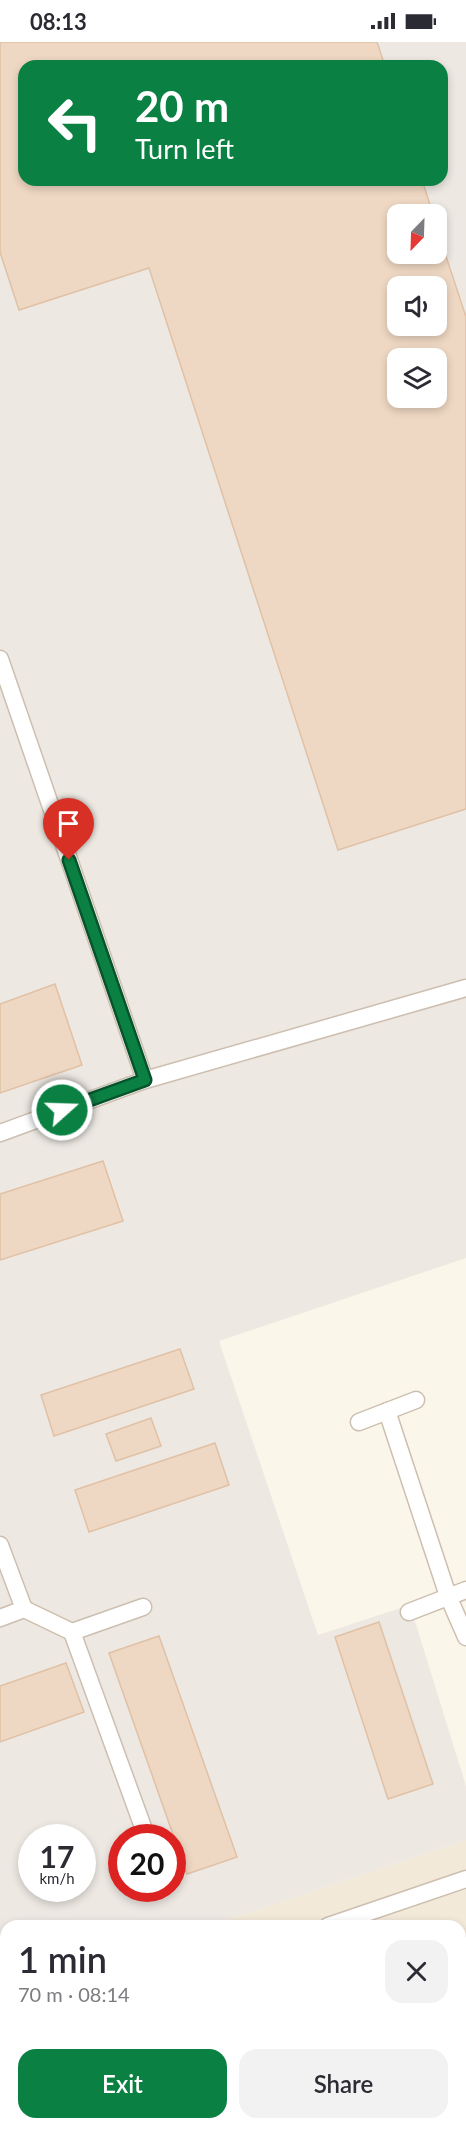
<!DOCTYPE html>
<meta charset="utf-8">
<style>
:root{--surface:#fff;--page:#f2f2f3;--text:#2b2b33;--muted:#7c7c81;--accent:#0b8043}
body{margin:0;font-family:Lato,sans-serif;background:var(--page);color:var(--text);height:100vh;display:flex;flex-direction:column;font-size:22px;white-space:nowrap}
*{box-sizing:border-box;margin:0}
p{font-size:20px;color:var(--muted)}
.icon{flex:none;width:33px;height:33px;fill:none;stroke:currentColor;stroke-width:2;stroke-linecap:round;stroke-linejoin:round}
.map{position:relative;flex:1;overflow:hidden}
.sheet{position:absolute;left:0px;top:1878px;width:466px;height:210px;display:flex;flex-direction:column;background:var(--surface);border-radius:18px 18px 0 0;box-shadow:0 3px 9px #0003}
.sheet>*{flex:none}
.top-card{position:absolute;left:18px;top:18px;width:430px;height:126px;border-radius:18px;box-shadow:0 3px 9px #0003;background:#0b8043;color:#fff;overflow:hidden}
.needle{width:39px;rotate:203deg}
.tools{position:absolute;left:387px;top:162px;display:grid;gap:12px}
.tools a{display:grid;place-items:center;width:60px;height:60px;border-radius:12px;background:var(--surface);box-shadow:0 3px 9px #0003;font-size:30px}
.speed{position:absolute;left:18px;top:1782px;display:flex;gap:12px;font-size:30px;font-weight:700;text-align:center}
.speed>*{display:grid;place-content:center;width:78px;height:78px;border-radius:50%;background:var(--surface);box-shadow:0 3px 9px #0003;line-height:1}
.speed small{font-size:15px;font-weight:400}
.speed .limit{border:9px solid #d22;background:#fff;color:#111}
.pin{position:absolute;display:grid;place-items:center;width:51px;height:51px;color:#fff;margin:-62px -26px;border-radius:50% 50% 50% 0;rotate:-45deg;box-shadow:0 0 6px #0007}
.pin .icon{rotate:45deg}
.me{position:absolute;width:66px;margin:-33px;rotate:70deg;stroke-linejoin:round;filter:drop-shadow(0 0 4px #0008)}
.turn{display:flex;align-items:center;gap:21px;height:126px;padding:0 18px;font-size:27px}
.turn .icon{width:78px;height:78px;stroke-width:2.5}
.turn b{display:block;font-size:42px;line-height:51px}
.round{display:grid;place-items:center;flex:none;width:63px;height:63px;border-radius:18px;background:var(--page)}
.headline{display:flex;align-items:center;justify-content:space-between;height:102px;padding:0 18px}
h1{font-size:36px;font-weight:600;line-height:45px}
.action{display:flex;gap:12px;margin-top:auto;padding:12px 18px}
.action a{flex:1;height:69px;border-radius:18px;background:var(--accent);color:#fff;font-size:24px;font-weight:600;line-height:69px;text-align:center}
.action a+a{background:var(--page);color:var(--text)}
.status{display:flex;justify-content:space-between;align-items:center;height:42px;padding:0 30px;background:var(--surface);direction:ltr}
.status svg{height:16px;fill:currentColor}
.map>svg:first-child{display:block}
.residential{fill:#f2e9d9}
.industrial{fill:#ede8e2;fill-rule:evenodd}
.building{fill:#efd8c3;stroke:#e0c1a5;stroke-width:1.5;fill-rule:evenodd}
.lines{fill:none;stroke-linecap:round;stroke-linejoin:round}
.service-casing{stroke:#cdbfb0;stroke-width:19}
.tertiary-casing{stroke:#cdbfb0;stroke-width:35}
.path{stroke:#d4bca6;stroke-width:4;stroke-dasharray:1.5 4.5;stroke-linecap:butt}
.service{stroke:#fff;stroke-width:16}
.tertiary{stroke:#fff;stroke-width:33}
.route-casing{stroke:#07532c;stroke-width:15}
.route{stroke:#0b8043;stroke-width:10}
</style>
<div class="status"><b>08:13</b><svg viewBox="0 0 49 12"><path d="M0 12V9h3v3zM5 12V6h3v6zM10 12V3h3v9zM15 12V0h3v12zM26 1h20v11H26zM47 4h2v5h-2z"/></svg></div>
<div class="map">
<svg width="466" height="2088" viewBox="0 0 466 2088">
<rect width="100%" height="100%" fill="#fbf6ea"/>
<path class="residential" d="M466,1798V2088H0V1954L6,1952V2082H460V1884H209Z"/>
<path class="industrial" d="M0,0H466V1216L219,1299L318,1593L410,1563L466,1744V1798L209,1884H6V1952L0,1954ZM24,24H442V138H24ZM398,172H436V212H398ZM398,244H436V284H398ZM398,316H436V356H398ZM32,1796H82V1846H32ZM122,1796H172V1846H122Z"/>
<g class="building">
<path d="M0,0H377L385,24H24V138H422L433,172H398V212H436V184L466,275V767L338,808L149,226L19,268L0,210ZM398,244H436V284H398ZM398,316H436V356H398Z"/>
<path d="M55,942L82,1023L0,1051V962Z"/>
<path d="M103,1119L123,1179L0,1218V1152Z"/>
<path d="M180,1307L194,1347L54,1394L41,1353Z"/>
<path d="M151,1376L161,1404L116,1419L106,1392Z"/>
<path d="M215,1401L229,1443L89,1490L75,1448Z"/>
<path d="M379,1580L433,1742L388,1757L335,1595Z"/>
<path d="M159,1594L237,1815L187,1832L109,1611Z"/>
<path d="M66,1621L84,1670L0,1700V1644Z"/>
<path d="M466,2069V2088H411L429,2082H460V2071Z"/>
</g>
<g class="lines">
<g class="service-casing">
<g id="service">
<path d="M0,617L145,1038"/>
<path d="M0,1091L145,1038L466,946"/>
<path d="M387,1369L448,1554L466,1595"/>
<path d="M359,1380L416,1358"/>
<path d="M0,1503L24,1567"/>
<path d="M409,1570L466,1548"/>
<path d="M0,1576L24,1567L72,1590L143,1565"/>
<path d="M72,1590L147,1796"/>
<path d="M328,1884L466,1837"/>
<path d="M0,1995L6,1993"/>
</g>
</g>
<g class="tertiary-casing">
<g id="tertiary">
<path d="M460,1948L466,1946"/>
<path d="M100,2088L115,2082"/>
</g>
</g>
<g class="path">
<path d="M460,2061L466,2059"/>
<path d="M381,2088L398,2082"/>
</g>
<use href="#service" class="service"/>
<use href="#tertiary" class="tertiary"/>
</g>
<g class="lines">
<g class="route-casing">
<path id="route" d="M62,1068L145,1038L69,818"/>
</g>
<use href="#route" class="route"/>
</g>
</svg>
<div class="tools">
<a><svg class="needle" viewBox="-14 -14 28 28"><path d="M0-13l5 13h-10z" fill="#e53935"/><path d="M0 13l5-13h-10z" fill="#7c7c81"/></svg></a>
<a><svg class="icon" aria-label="sound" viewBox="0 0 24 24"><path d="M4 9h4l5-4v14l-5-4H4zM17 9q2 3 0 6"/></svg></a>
<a><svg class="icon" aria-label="layers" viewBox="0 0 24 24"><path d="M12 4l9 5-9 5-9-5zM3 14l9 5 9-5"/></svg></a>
</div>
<div class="speed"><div>17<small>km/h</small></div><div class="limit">20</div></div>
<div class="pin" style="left:69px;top:818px;background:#d93025"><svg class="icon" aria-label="arrive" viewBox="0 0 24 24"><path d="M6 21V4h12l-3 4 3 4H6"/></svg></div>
<svg class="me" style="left:62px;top:1068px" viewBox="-20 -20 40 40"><circle r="17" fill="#0b8043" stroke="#fff" stroke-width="3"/><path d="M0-11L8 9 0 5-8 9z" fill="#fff"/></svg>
<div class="top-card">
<div class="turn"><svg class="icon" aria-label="left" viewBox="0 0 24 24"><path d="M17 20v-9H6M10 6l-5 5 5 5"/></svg><div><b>20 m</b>Turn left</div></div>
</div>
<section class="sheet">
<div class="headline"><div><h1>1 min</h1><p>70 m · 08:14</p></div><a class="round"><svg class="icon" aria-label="close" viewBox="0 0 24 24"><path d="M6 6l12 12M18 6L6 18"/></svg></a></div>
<div class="action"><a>Exit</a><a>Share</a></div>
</section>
</div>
